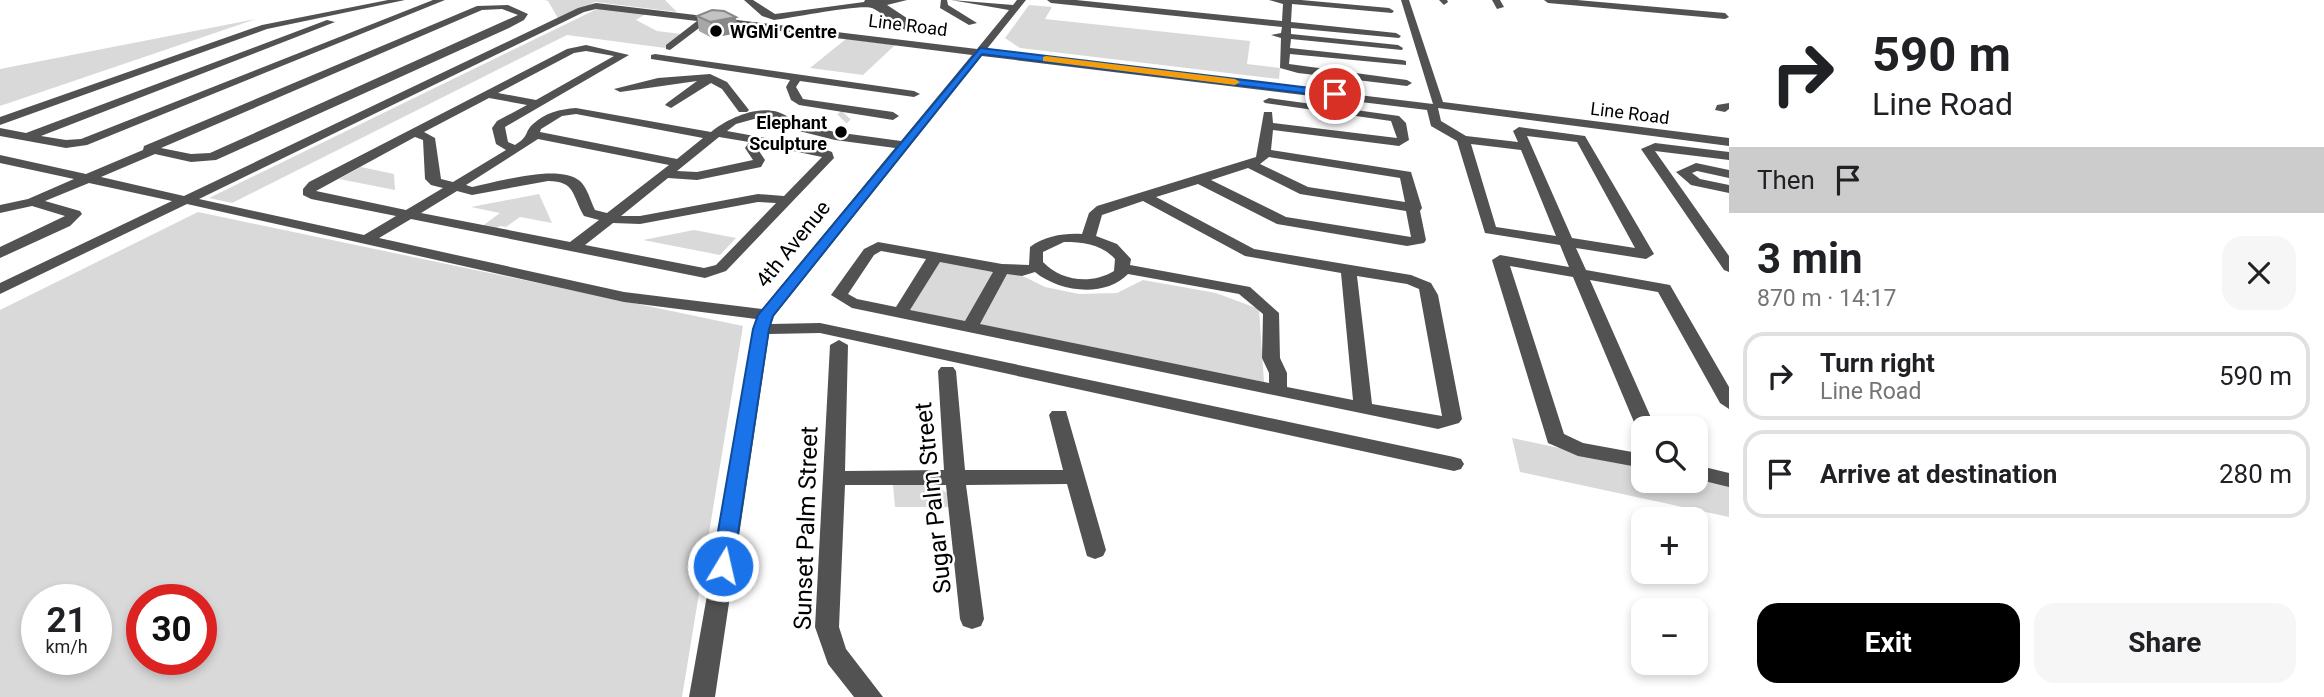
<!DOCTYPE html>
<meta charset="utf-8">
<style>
:root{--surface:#fff;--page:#f6f6f6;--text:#202124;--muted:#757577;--line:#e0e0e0;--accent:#000}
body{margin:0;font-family:Roboto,sans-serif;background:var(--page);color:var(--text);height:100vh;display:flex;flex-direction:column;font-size:26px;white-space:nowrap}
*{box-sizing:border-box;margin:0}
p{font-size:23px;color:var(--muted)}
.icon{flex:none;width:38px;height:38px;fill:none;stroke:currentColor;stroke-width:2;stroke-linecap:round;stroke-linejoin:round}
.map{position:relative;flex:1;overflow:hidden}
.side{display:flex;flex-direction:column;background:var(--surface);width:595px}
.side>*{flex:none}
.hud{background:#fff;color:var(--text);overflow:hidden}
.buttons{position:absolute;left:1631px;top:416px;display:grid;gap:14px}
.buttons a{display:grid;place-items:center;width:77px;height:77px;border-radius:14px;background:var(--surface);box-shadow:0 4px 10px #0003;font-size:35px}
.speed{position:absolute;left:21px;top:584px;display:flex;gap:14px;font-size:35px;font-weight:700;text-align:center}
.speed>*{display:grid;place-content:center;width:91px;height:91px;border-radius:50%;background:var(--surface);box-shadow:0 4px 10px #0003;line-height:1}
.speed small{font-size:18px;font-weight:400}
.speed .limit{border:10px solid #d22;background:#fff;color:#111}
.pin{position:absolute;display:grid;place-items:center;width:60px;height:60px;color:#fff;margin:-30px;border:4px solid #fff;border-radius:50%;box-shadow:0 2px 7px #0007}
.me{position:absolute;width:77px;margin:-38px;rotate:9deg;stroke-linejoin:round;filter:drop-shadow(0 0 5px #0008)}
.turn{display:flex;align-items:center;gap:24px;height:147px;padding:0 28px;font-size:32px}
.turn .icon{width:91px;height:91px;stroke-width:2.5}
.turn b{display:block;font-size:49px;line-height:60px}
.then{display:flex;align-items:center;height:66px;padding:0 28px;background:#0003;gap:14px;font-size:26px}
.round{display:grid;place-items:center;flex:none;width:74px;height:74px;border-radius:21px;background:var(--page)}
.headline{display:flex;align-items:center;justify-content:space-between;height:119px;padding:0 28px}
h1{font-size:42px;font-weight:700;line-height:52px}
.primary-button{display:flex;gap:14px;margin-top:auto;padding:14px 28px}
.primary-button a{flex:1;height:80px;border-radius:21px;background:var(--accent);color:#fff;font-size:28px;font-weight:700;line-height:80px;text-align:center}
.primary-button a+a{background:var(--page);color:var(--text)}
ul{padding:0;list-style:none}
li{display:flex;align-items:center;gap:21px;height:88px;margin:0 14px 10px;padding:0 14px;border:4px solid var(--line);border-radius:21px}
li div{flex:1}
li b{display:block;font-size:26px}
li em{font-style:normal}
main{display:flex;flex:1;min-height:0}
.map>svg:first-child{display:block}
.green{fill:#d9d9d9;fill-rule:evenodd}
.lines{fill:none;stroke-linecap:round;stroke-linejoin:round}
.minor-tunnel{stroke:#d9d9d9;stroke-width:13;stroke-dasharray:13 7;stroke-linecap:butt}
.minor{fill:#525252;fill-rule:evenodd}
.wall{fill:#a7a7a7}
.shaded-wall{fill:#888}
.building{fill:#c2c2c2;stroke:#888;stroke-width:2}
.route{fill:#1a73e8;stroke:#114b97;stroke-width:2}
.slow{fill:#f59e0b}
.poi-dot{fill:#000;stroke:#fff;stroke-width:2.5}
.labels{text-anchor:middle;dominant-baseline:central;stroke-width:5;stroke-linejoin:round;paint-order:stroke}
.far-street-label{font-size:18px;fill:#000;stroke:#fff}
.far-poi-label{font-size:18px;font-weight:bold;fill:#000;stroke:#fff;text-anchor:start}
.street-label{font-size:21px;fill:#000;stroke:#fff}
.near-street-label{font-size:24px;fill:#000;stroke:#fff}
</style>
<main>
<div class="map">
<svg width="1729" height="697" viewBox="0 0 1729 697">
<rect width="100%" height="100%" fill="#fff"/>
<g class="green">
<path d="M545,0H665L677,12L595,2L559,20L548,1Z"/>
<path d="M1029,5L1052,7L1045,19L1250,41L1247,64L1280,68L1279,79L1020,48L1005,38Z"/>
<path d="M601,7L647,13L636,20L657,31L681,34L665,48L567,35L232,203L209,198Z"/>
<path d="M256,19L0,106V69Z"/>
<path d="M846,39L895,45L863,75L810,68Z"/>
<path d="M361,167L394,174L395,190L339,179Z"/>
<path d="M539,194L552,223L520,217L506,227L500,226L495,229L481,227L500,213L471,207Z"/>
<path d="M198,212L743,326L682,697H0V310ZM37,600H96V660H37ZM142,600H201V660H142Z"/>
<path d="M694,230L736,238L720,255L643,240Z"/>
<path d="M941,260L994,271L966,322L910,310Z"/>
<path d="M1006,273L1025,277L1045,287L1079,294L1117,293L1143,280L1216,293L1259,309L1264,382L979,324Z"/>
<path d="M1512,438L1643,466V481H1696V477L1729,483V517L1520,472Z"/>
<path d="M933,484L947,493L949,507H895L893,485Z"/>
</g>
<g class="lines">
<path class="minor-tunnel" d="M842,119L846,115"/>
<g class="minor">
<path d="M388,0H405L267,29L0,125V117L262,25Z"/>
<path d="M433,0H445L87,145L66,148L0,136V128L26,133L327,20L335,22L41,136L66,140L81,139Z"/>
<path d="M744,0H753L775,14L864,2L865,0H907L887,5L925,30C908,41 888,15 872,8C861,4 791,18 774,20L762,16Z"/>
<path d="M941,0H947L948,5L977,23L969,25L940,8Z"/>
<path d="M951,0L1013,5L1017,0H1026L986,50L1433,104L1401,0H1409L1443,102L1729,138V146L1438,108L1441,121L1466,136L1518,142L1513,131L1519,127L1585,136L1654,254L1646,259L1576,248L1586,270L1670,285L1729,387V409L1720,403L1658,292L1590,280L1656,429H1643V435L1639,434L1573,277L1510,266L1564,434L1583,443L1643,454V468L1578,456L1548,443L1492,260L1500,255L1569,267L1560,245L1485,233L1457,141L1431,126L1427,110L982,56L774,316L771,324L820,323L1454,457L1461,459L1464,464L1461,469L1454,471L820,333L769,334L715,697H689L756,319L624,302L187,204L0,294V283L172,201L89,183L45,201L80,211L82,214L70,226L0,258V247L65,216L32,206L0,213V205L28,199L74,179L0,163V155L86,174L143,150L144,146L477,6L508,5L528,14L524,20L509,28L216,160L191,162L155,154L101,177L184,196L578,8L596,3L977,49L1009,10ZM502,9L518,15L210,153L191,154L161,148L482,10ZM596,9L697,21L666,45V49L670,50L707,22L972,55L901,141L835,132L785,120L788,117C765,101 730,117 711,132L576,108C560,109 545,113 533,124C524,132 530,136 515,145L508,142L505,127L629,55L586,45L567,49L309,182L303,189V195L311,199L396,216L364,235L199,199L584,12ZM586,51L614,56L536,100L498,93L574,53ZM489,98L527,105L497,121L492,128L496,144L506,150L453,182L441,179L435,138L424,132ZM576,114L703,138L677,159L540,132L541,129L562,116ZM754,119L779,120V126L835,140L895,148L762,309L624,292L379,238L411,219L705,278L726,271L834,158L832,152L821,148L727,131L736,124ZM1527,136L1577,142L1635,248L1572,238ZM415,137L423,140L425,179L431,185L443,188L406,210L316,191ZM719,137L749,142L745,148L753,160L697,172L677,171ZM538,139L669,165L607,213L595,210C591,202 587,187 580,181C559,163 498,182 472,187L466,185ZM760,144L822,157L784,196L758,194L640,216H621L668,178L697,180L761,167L765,160L757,148ZM1471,144L1521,150L1556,236L1496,227ZM548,181C576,181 572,196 584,216L599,220L570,242L421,213L457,191L472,195ZM758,202L776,203L716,265L704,268L585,245L613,223L640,224Z"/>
<path d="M1047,0H1076L1282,21L1283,4L1269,0H1301L1389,8L1394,11L1392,13L1292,4L1291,22L1396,33L1401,36L1399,38L1291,28V34L1398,45L1403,48L1402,50L1291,39L1290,48L1402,60L1406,61V65L1290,54L1289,64L1407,80L1412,83L1407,86L1298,73L1280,68L1281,38L1271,35L1281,33L1282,27L1051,3Z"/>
<path d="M1439,0H1447L1448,2L1444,5Z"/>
<path d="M1492,0H1500L1504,7L1497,9Z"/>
<path d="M1544,0H1577L1725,13L1729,17L1725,19L1548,3Z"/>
<path d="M655,54L914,91L920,94L914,97L800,81L796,87L803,99L893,112L899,116L893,120L799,105L791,100L786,87L790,80L651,59V55Z"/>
<path d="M710,74L727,82L749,110L747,112H739L722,89L711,83L671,108L665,105L667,103L697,81L620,92L614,89L658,78Z"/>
<path d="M1269,98L1399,116L1406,123L1409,140L1399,146L1273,130L1271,150L1411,172L1422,208L1420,211L1426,240L1424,243L1407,246L1277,224L1198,184L1156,197L1254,249L1411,275L1431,283L1438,295L1462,419L1459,423L1438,429L852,308L831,295L864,249L878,242L1002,264L1029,265L1030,247C1045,236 1064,233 1082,234L1089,213L1097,206L1256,157L1264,112H1272L1273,123L1397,138L1391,121L1265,103L1263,101ZM1269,157L1400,178L1405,202L1308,187L1260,164ZM1248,168L1300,194L1406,211L1411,237L1286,217L1211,180ZM1143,201L1245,256L1341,273L1353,400L1287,387V373L1280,358L1279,313L1250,287L1130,265L1131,259L1117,244L1096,236L1102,215ZM1064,242C1084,242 1101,244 1115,259L1114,271C1091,285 1061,281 1043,262V252ZM881,251L926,259L896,307L857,299L848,294L874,255ZM940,262L993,272L965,321L910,310ZM1035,272C1059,292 1105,298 1128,274L1239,294L1263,314L1262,358L1269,373V383L980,324L1007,274L1022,276ZM1357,276L1407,284L1419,289L1442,416L1372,404Z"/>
<path d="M1729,103V109L1725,112L1715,110L1717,105Z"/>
<path d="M1655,143L1729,152V160L1655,151L1729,256V272L1724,270L1641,149Z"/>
<path d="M1696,163L1729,170V178L1697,171L1692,173L1700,179L1729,185V193L1691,185L1676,172Z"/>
<path d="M839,340L848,345L845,471L944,470L938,371L941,367H953L956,371L965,470H1063L1049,415L1052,411H1066L1106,550L1103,556L1095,559L1087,556L1067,484L966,485L984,619L981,626L972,629L963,626L960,619L946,485H845L839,627L846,649L883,697H854L828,664L815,627L830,345Z"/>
<path d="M1696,465L1729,473V487L1696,479Z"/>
</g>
</g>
<path class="wall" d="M697,16L736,17L737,33L712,38L699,31Z"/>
<path class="shaded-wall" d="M736,17L737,33L712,38L710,22Z"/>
<path class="building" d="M712,10L724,11L736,17L710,22L697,16Z"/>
<path class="route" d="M980,48L1335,91L1340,94L1335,97L982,54L773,316L769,329L733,566L730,571L723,574L716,571L712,566L753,329L758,315Z"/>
<path class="slow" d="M1046,56L1235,79L1240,82L1235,85L1043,61V57Z"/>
<g class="poi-dot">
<circle cx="716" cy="31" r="7"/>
<circle cx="841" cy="132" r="7"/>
</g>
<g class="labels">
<g class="far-street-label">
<text transform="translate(908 25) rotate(7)">Line Road</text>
<text transform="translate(1630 113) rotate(7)">Line Road</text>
</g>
<g class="far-poi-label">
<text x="730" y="31">WGMi Centre</text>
<text x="827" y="122" text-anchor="end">Elephant<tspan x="827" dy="21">Sculpture</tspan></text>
</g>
<g class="street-label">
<text transform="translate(793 244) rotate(-51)">4th Avenue</text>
</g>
<g class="near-street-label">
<text transform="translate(933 498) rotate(-96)">Sugar Palm Street</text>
<text transform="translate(806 528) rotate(-88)">Sunset Palm Street</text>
</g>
</g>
</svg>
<div class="buttons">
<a><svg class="icon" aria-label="search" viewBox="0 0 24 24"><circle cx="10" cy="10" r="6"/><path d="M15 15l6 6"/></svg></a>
<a>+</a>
<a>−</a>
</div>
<div class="speed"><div>21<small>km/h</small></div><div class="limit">30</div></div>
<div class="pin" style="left:1335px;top:94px;background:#d93025"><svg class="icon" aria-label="arrive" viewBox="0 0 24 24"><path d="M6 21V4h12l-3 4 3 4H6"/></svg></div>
<svg class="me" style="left:723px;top:566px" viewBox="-20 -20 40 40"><circle r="17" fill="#1a73e8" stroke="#fff" stroke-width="3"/><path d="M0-11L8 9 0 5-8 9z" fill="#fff"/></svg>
</div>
<section class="side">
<div class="hud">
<div class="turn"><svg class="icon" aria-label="right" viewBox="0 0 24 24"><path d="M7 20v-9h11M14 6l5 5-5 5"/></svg><div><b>590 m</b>Line Road</div></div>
<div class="then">Then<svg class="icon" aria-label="arrive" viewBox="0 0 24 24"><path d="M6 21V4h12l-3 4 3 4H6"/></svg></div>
</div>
<div class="headline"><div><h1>3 min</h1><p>870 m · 14:17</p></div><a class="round"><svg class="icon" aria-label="close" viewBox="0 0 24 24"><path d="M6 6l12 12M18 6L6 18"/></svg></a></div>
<ul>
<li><svg class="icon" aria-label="right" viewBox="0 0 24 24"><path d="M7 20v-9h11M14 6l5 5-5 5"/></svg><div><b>Turn right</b><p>Line Road</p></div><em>590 m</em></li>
<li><svg class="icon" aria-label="arrive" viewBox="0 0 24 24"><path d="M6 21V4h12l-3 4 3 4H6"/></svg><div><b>Arrive at destination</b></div><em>280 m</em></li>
</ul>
<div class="primary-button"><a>Exit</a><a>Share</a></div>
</section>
</main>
